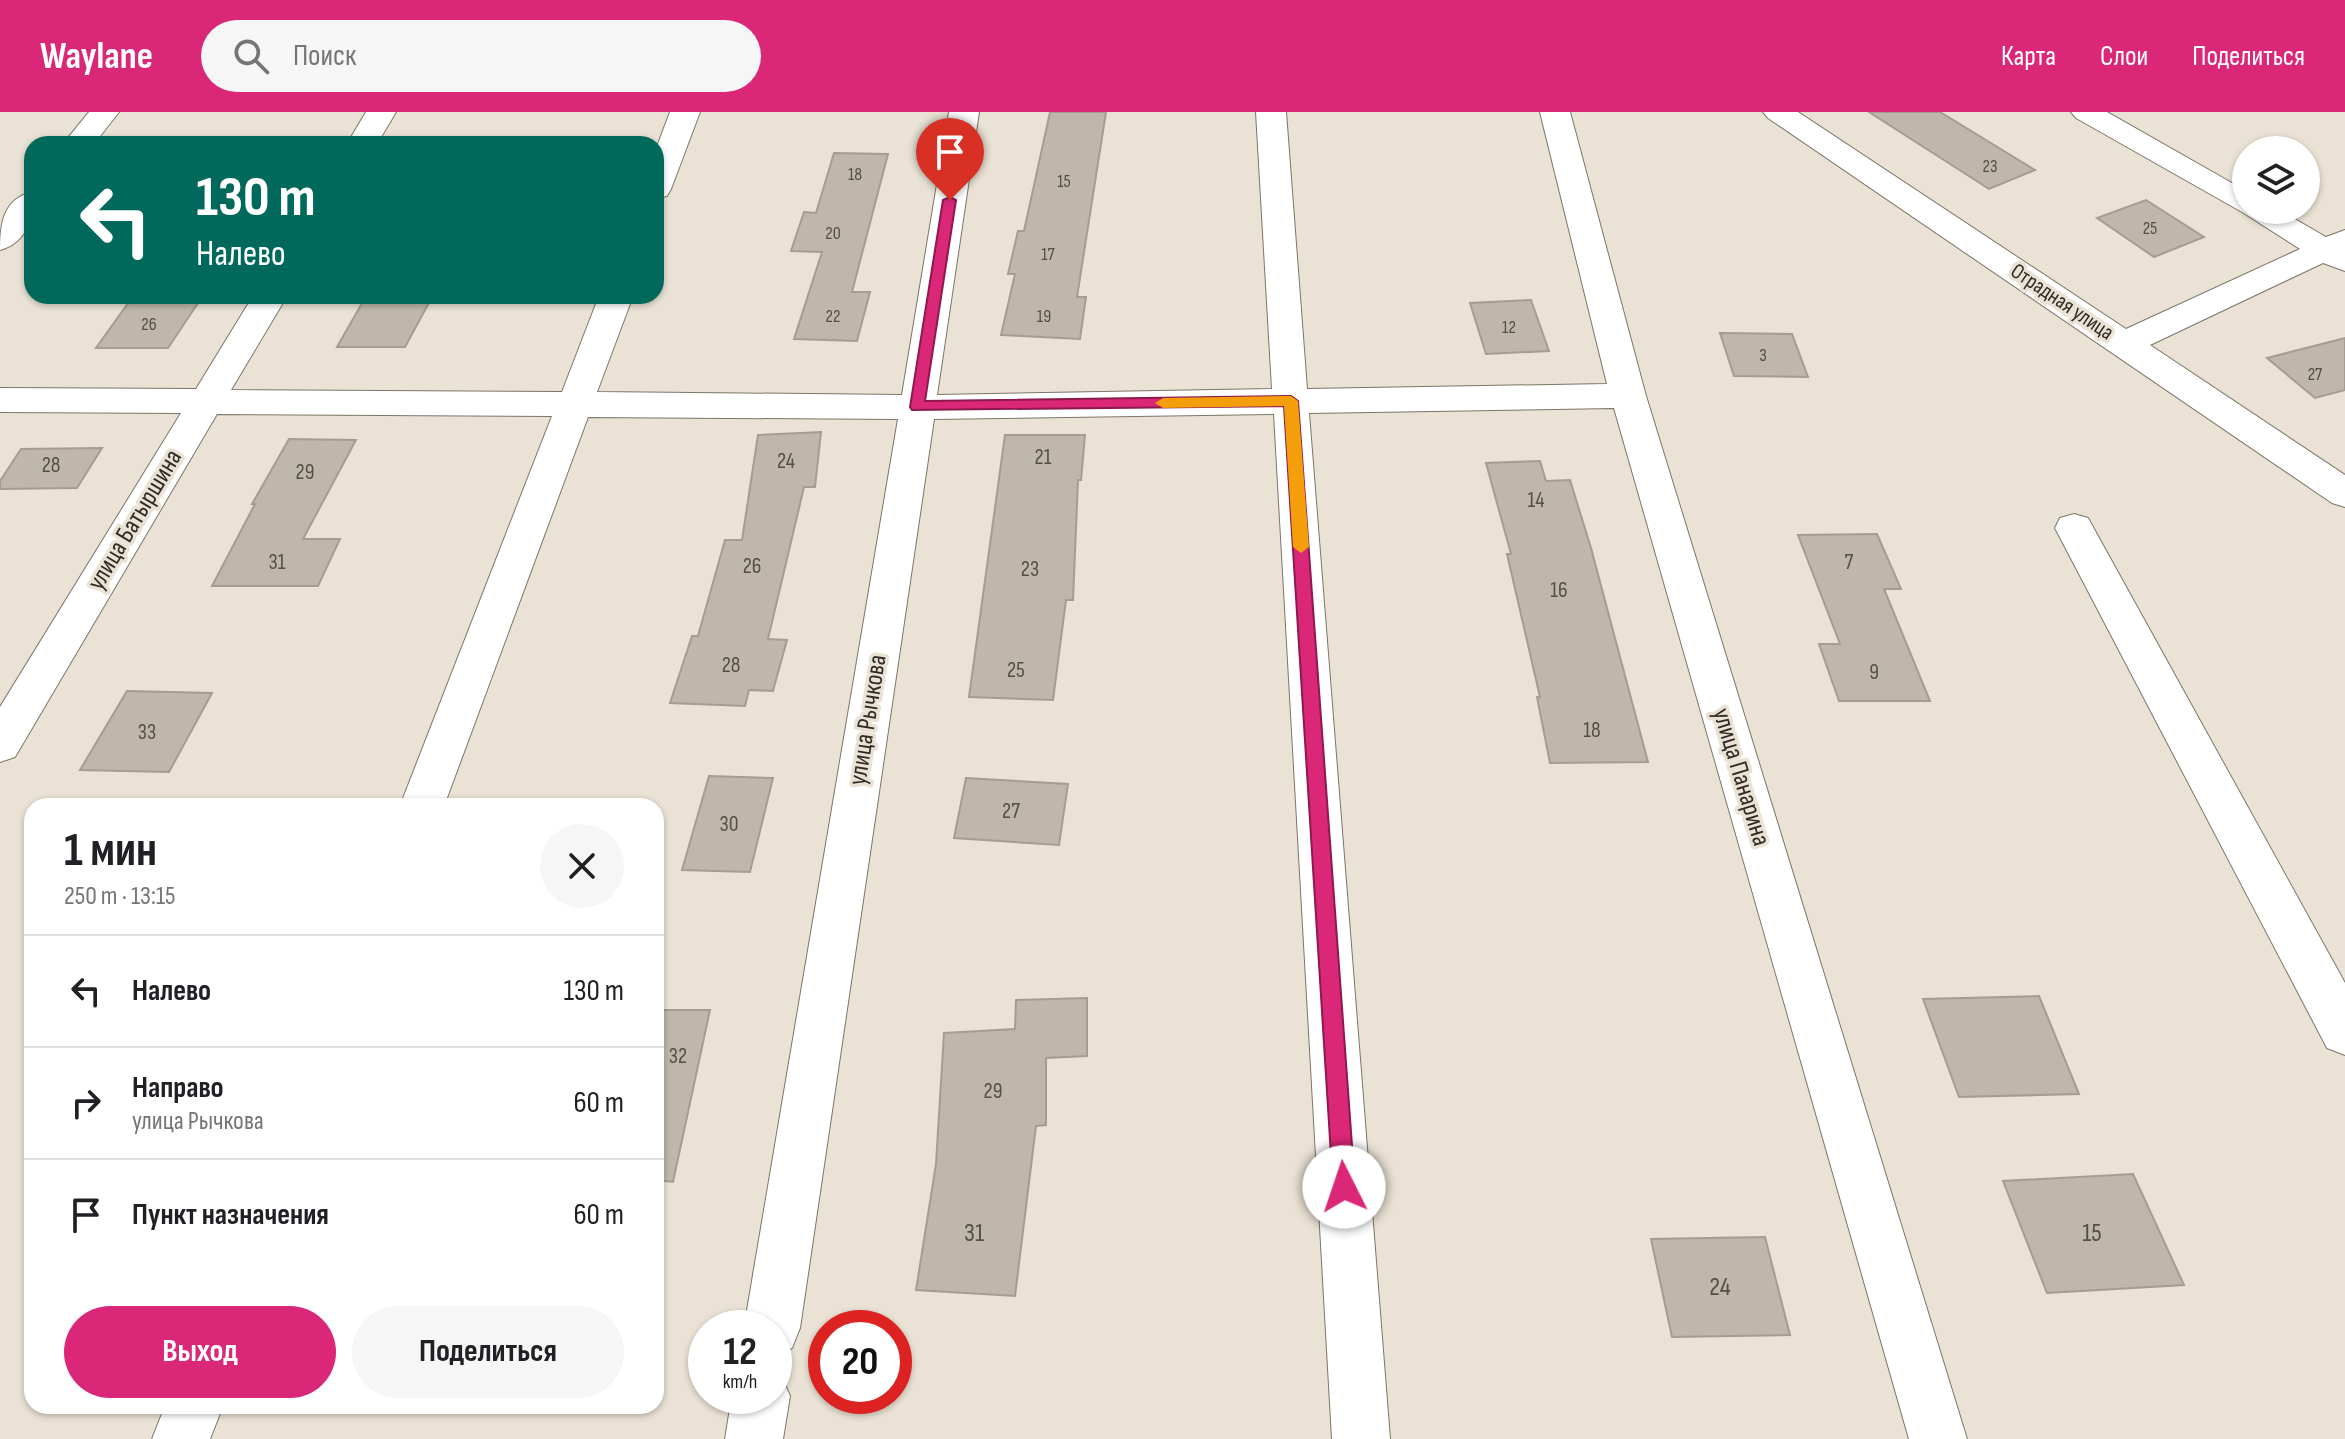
<!DOCTYPE html>
<html lang="ru">
<meta charset="utf-8">
<style>
:root{--surface:#fff;--page:#f6f6f6;--text:#202124;--muted:#757577;--line:#e0e0e0;--accent:#db2777}
body{margin:0;font-family:"Sofia Sans Condensed",sans-serif;background:var(--page);color:var(--text);height:100vh;display:flex;flex-direction:column;font-size:30px;white-space:nowrap}
*{box-sizing:border-box;margin:0}
p{font-size:26px;color:var(--muted)}
.icon{flex:none;width:44px;height:44px;fill:none;stroke:currentColor;stroke-width:2;stroke-linecap:round;stroke-linejoin:round}
.map{position:relative;flex:1;overflow:hidden}
.drawer{position:absolute;left:24px;top:686px;width:640px;height:616px;display:flex;flex-direction:column;background:var(--surface);border-radius:24px;box-shadow:0 2px 6px #0004}
.drawer>*{flex:none}
.hud{position:absolute;left:24px;top:24px;width:640px;height:168px;border-radius:24px;box-shadow:0 2px 6px #0004;background:#00695c;color:#fff;overflow:hidden}
.buttons{position:absolute;left:2232px;top:24px;display:grid;gap:16px}
.buttons a{display:grid;place-items:center;width:88px;height:88px;border-radius:50%;background:var(--surface);box-shadow:0 2px 6px #0004;font-size:40px}
.speed{position:absolute;left:688px;top:1198px;display:flex;gap:16px;font-size:40px;font-weight:700;text-align:center}
.speed>*{display:grid;place-content:center;width:104px;height:104px;border-radius:50%;background:var(--surface);box-shadow:0 2px 6px #0004;line-height:1}
.speed small{font-size:20px;font-weight:400}
.speed .limit{border:12px solid #d22;background:#fff;color:#111}
.pin{position:absolute;display:grid;place-items:center;width:68px;height:68px;color:#fff;margin:-82px -34px;border-radius:50% 50% 50% 0;rotate:-45deg;box-shadow:0 0 8px #0007}
.pin .icon{rotate:45deg}
.me{position:absolute;width:88px;margin:-44px;rotate:356deg;stroke-linejoin:round;filter:drop-shadow(0 0 6px #0008)}
.turn{display:flex;align-items:center;gap:28px;height:168px;padding:0 40px;font-size:36px}
.turn .icon{width:104px;height:104px;stroke-width:2.5}
.turn b{display:block;font-size:56px;line-height:68px}
.round{display:grid;place-items:center;flex:none;width:84px;height:84px;border-radius:42px;background:var(--page)}
.overview{display:flex;align-items:center;justify-content:space-between;height:136px;padding:0 40px}
h1{font-size:48px;font-weight:700;line-height:60px}
.button{display:flex;gap:16px;margin-top:auto;padding:16px 40px}
.button a{flex:1;height:92px;border-radius:48px;background:var(--accent);color:#fff;font-size:32px;font-weight:700;line-height:92px;text-align:center}
.button a+a{background:var(--page);color:var(--text)}
ul{padding:0;list-style:none}
li{display:flex;align-items:center;gap:24px;height:112px;padding:0 40px;border-top:2px solid var(--line)}
li div{flex:1}
li b{display:block;font-size:30px}
li em{font-style:normal}
header{display:flex;align-items:center;gap:48px;box-sizing:border-box;height:112px;padding:0 40px;background:var(--accent);color:#fff}
header strong{font-size:38px}
nav{display:flex;gap:44px;margin-inline-start:auto;font-size:28px}
.search{width:560px;height:72px;background:var(--page);display:flex;align-items:center;gap:20px;box-sizing:border-box;padding:0 28px;border-radius:44px;color:var(--muted);font-size:30px}
.map>svg:first-child{display:block}
.building{fill:#beb7aa;stroke:#a49d90;stroke-width:2}
.lines{fill:none;stroke-linecap:round;stroke-linejoin:round}
.minor-casing{stroke:#7c7569;stroke-width:2}
.minor{fill:#fff;fill-rule:evenodd}
.route{fill:#db2777;stroke:#8e194d;stroke-width:2}
.slow{fill:#f59e0b}
.labels{text-anchor:middle;dominant-baseline:central;stroke-width:7;stroke-linejoin:round;paint-order:stroke}
.far-number-label{font-size:18px;fill:#534f47}
.far-street-label{font-size:22px;fill:#2f2c26;stroke:#eae2d4}
.number-label{font-size:22px;fill:#534f47}
.street-label{font-size:26px;fill:#2f2c26;stroke:#eae2d4}
.near-number-label{font-size:26px;fill:#534f47}
</style>
<header>
<strong>Waylane</strong>
<div class="search"><svg class="icon" aria-label="search" viewBox="0 0 24 24"><circle cx="10" cy="10" r="6"/><path d="M15 15l6 6"/></svg>Поиск</div>
<nav><a>Карта</a><a>Слои</a><a>Поделиться</a></nav>
</header>
<div class="map">
<svg width="2345" height="1327" viewBox="0 0 2345 1327">
<rect width="100%" height="100%" fill="#eae2d4"/>
<g class="building">
<path d="M1050,0H1106L1077,185H1086L1080,227L1001,223L1015,162H1008L1018,119H1024Z"/>
<path d="M1869,0H1940L2035,58L1989,77Z"/>
<path d="M834,41L888,42L852,180H870L857,229L794,227L822,140L791,139L804,100L816,101Z"/>
<path d="M2146,88L2204,125L2154,145L2097,106Z"/>
<path d="M365,186L431,187L405,235H337Z"/>
<path d="M131,187L200,188L168,236H96Z"/>
<path d="M1531,188L1549,239L1486,242L1470,191Z"/>
<path d="M1720,221L1792,222L1808,265L1734,264Z"/>
<path d="M2345,226V278L2315,286L2267,246Z"/>
<path d="M821,320L815,375H804L768,527L787,528L773,579L749,578L745,594L670,591L692,524H698L725,428H742L758,323Z"/>
<path d="M1005,323H1085L1081,368H1078L1073,488H1066L1053,588L969,585Z"/>
<path d="M289,327L356,328L303,427H340L318,474H212L255,392H252Z"/>
<path d="M102,336L77,376L0,377V369L21,337Z"/>
<path d="M1540,349L1546,369L1570,368L1591,436L1648,650L1550,651L1537,585H1540L1507,442H1511L1486,351Z"/>
<path d="M1877,422L1901,477H1884L1930,589H1839L1819,532H1840L1798,423Z"/>
<path d="M127,579L212,581L169,660L80,658Z"/>
<path d="M709,664L773,666L750,760L682,758Z"/>
<path d="M966,666L1068,672L1059,733L954,726Z"/>
<path d="M2039,884L2079,982L1959,985L1923,887Z"/>
<path d="M1087,886V944L1046,946V1013L1036,1014L1015,1184L916,1178L936,1052L944,921L1015,917L1016,888Z"/>
<path d="M656,898H710L673,1070L656,1068Z"/>
<path d="M2133,1062L2184,1173L2047,1181L2003,1069Z"/>
<path d="M1765,1125L1790,1223L1672,1225L1651,1127Z"/>
</g>
<g class="lines">
<g class="minor-casing">
<g id="minor">
<path d="M89,0H119L94,32H63Z"/>
<path d="M366,0H396L377,32H347Z"/>
<path d="M670,0H700L671,77L667,84L656,86V37Z"/>
<path d="M949,0H979L937,283L1272,277L1256,0H1286L1307,277L1607,272L1540,0H1570L1646,284L1967,1327H1909L1614,296L1309,301L1390,1327H1332L1274,302L934,307L800,1216L792,1236L774,1243V1216H744L898,307L588,305L444,694H400L552,304L217,302L15,645L0,650V595L181,301L0,300V276L196,277L253,184H287L231,278L562,280L599,184H633L597,280L902,283Z"/>
<path d="M1763,0H1798L2126,217L2300,137L2242,100L2076,6L2071,0H2107L2246,79V98H2279L2326,125L2345,118V159L2323,151L2150,233L2345,363V395L2332,391L1768,6Z"/>
<path d="M32,80C32,105 29,130 0,138C0,112 3,87 32,80Z"/>
<path d="M2074,402L2088,406L2345,871V943L2327,936L2055,416L2060,406Z"/>
<path d="M774,1260L781,1264L790,1284L783,1327H725L732,1284H774Z"/>
<path d="M165,1294H223L210,1327H152Z"/>
</g>
</g>
<use href="#minor" class="minor"/>
</g>
<path class="route" d="M950,85L956,88L925,289L1291,284L1298,289L1355,1075L1352,1083L1344,1086L1336,1083L1333,1075L1284,294L912,298L910,295L943,88Z"/>
<path class="slow" d="M1291,284L1298,289L1309,435L1301,441L1293,435L1284,294L1163,296L1155,291L1163,286Z"/>
<g class="labels">
<g class="far-number-label">
<text x="1990" y="54">23</text>
<text x="855" y="62">18</text>
<text x="1064" y="69">15</text>
<text x="2150" y="116">25</text>
<text x="833" y="121">20</text>
<text x="1048" y="142">17</text>
<text x="833" y="204">22</text>
<text x="1044" y="204">19</text>
<text x="149" y="212">26</text>
<text x="1509" y="215">12</text>
<text x="1763" y="243">3</text>
<text x="2315" y="262">27</text>
</g>
<g class="far-street-label">
<text transform="translate(2062 190) rotate(34)">Отрадная улица</text>
</g>
<g class="number-label">
<text x="1043" y="345">21</text>
<text x="786" y="349">24</text>
<text x="51" y="353">28</text>
<text x="305" y="360">29</text>
<text x="1536" y="388">14</text>
<text x="277" y="450">31</text>
<text x="1849" y="450">7</text>
<text x="752" y="454">26</text>
<text x="1030" y="457">23</text>
<text x="1559" y="478">16</text>
<text x="731" y="553">28</text>
<text x="1016" y="558">25</text>
<text x="1874" y="560">9</text>
<text x="1592" y="618">18</text>
<text x="147" y="620">33</text>
<text x="1011" y="699">27</text>
<text x="729" y="712">30</text>
<text x="678" y="944">32</text>
<text x="993" y="979">29</text>
</g>
<g class="street-label">
<text transform="translate(135 408) rotate(-59)">улица Батыршина</text>
<text transform="translate(868 608) rotate(-81)">улица Рычкова</text>
<text transform="translate(1741 665) rotate(73)">улица Панарина</text>
</g>
<g class="near-number-label">
<text x="974" y="1121">31</text>
<text x="2092" y="1121">15</text>
<text x="1720" y="1175">24</text>
</g>
</g>
</svg>
<div class="buttons">
<a><svg class="icon" aria-label="layers" viewBox="0 0 24 24"><path d="M12 4l9 5-9 5-9-5zM3 14l9 5 9-5"/></svg></a>
</div>
<div class="speed"><div>12<small>km/h</small></div><div class="limit">20</div></div>
<div class="pin" style="left:950px;top:88px;background:#d93025"><svg class="icon" aria-label="arrive" viewBox="0 0 24 24"><path d="M6 21V4h12l-3 4 3 4H6"/></svg></div>
<svg class="me" style="left:1344px;top:1075px" viewBox="-20 -20 40 40"><circle r="19" fill="#fff"/><path d="M0-13L10 11 0 6-10 11z" fill="#db2777"/></svg>
<div class="hud">
<div class="turn"><svg class="icon" aria-label="left" viewBox="0 0 24 24"><path d="M17 20v-9H6M10 6l-5 5 5 5"/></svg><div><b>130 m</b>Налево</div></div>
</div>
<section class="drawer">
<div class="overview"><div><h1>1 мин</h1><p>250 m · 13:15</p></div><a class="round"><svg class="icon" aria-label="close" viewBox="0 0 24 24"><path d="M6 6l12 12M18 6L6 18"/></svg></a></div>
<ul>
<li><svg class="icon" aria-label="left" viewBox="0 0 24 24"><path d="M17 20v-9H6M10 6l-5 5 5 5"/></svg><div><b>Налево</b></div><em>130 m</em></li>
<li><svg class="icon" aria-label="right" viewBox="0 0 24 24"><path d="M7 20v-9h11M14 6l5 5-5 5"/></svg><div><b>Направо</b><p>улица Рычкова</p></div><em>60 m</em></li>
<li><svg class="icon" aria-label="arrive" viewBox="0 0 24 24"><path d="M6 21V4h12l-3 4 3 4H6"/></svg><div><b>Пункт назначения</b></div><em>60 m</em></li>
</ul>
<div class="button"><a>Выход</a><a>Поделиться</a></div>
</section>
</div>
